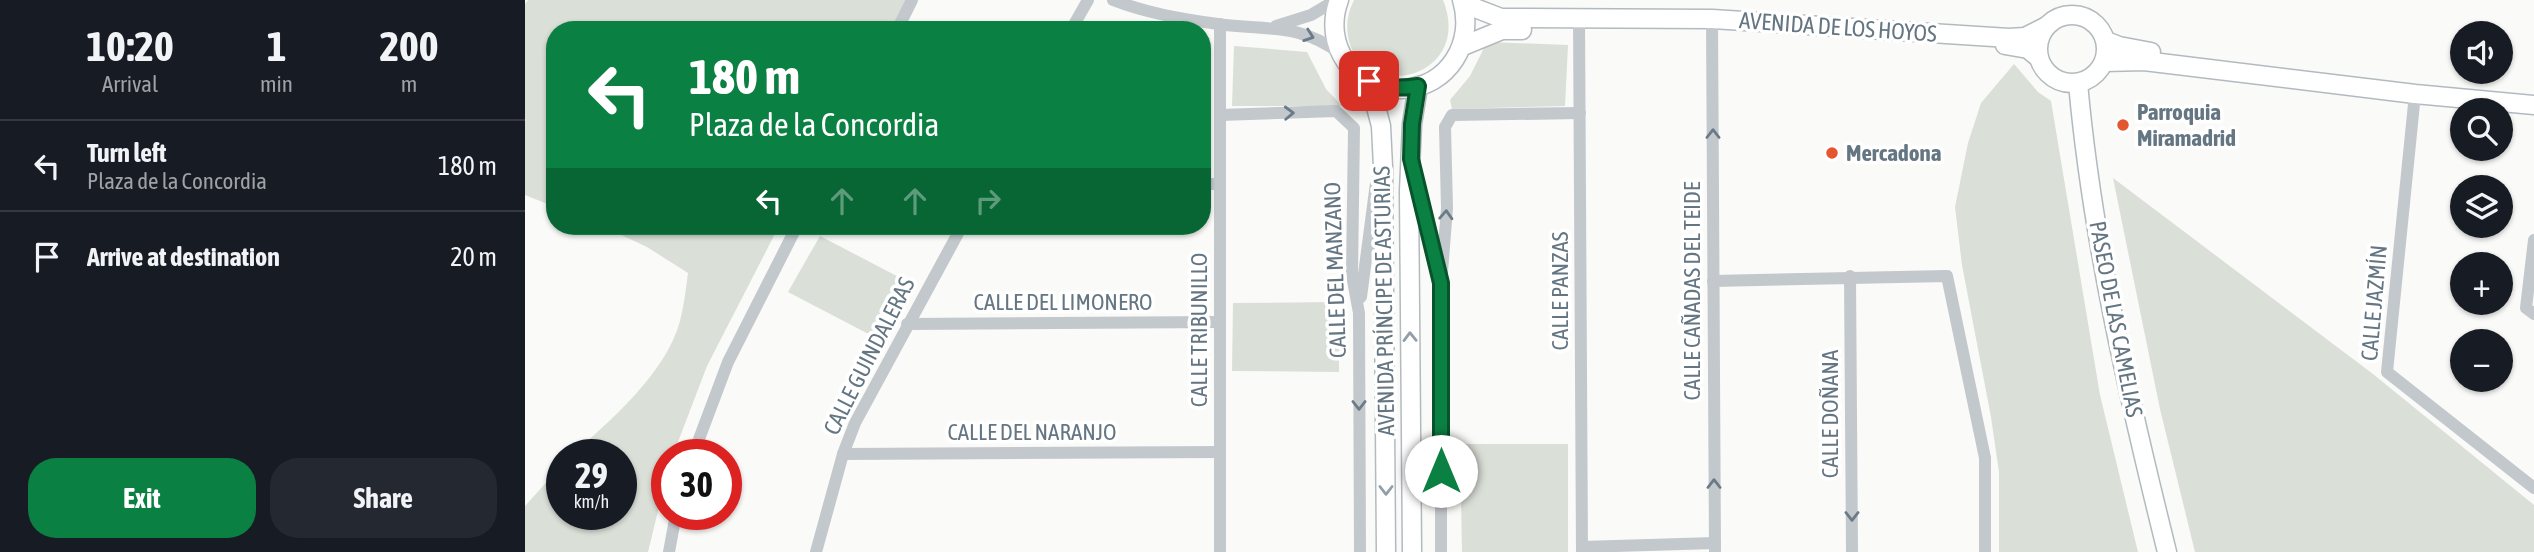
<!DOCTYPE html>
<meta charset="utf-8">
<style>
:root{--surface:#171b24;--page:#242831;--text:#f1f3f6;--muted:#9ea1a6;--line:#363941;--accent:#0b8043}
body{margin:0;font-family:"Asap Condensed",sans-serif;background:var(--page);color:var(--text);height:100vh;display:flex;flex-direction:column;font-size:26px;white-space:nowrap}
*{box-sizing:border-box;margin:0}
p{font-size:23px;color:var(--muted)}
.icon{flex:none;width:38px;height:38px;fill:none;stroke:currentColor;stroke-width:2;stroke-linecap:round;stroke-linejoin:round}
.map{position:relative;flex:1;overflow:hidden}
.details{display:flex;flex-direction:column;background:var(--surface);width:525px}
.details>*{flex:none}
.top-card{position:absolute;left:21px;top:21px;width:665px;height:214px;border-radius:28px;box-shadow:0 2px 5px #0004;background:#0b8043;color:#fff;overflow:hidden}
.tools{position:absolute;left:1925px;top:21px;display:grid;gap:14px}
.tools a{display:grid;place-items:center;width:63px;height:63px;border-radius:50%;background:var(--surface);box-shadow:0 2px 5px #0004;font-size:35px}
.speed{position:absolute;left:21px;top:439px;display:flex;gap:14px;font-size:35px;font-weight:700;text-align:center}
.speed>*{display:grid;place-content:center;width:91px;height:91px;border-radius:50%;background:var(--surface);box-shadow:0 2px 5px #0004;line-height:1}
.speed small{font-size:18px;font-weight:400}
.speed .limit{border:10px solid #d22;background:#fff;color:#111}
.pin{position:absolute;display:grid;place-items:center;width:60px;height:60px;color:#fff;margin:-30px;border-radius:14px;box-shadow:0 4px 10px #0006}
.me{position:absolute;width:77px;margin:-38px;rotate:0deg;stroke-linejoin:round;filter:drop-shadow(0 0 5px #0008)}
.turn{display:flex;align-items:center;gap:24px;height:147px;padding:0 28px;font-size:32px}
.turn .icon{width:91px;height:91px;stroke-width:2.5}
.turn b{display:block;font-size:49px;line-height:60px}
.lanes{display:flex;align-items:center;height:66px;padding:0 28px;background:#0003;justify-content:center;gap:35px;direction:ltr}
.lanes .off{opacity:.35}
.eta{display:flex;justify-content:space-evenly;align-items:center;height:119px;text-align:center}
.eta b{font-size:42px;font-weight:700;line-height:49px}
.cta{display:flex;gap:14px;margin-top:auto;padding:14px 28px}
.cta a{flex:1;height:80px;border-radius:28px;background:var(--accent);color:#fff;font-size:28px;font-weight:700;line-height:80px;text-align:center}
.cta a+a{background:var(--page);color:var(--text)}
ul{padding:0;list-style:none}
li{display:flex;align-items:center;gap:21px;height:91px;padding:0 28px;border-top:2px solid var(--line)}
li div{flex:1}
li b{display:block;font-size:26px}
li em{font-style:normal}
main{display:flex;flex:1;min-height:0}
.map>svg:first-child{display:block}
.green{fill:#dadfd7}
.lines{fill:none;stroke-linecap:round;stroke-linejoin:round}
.secondary-casing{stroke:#b3babf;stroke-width:21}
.street{stroke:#c3c8cc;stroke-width:12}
.secondary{stroke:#fff;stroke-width:18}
.oneway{stroke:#6a7a87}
.oneway2{stroke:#939fa8}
.route-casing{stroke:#07532c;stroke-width:18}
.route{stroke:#0b8043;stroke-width:12}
.poi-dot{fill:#e4572e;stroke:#fff;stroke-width:2.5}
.labels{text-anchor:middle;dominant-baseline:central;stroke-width:7;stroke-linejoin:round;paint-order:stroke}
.street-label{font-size:23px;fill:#657683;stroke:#fff}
.poi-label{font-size:23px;font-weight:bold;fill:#657683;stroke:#fff;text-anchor:start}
</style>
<main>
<section class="details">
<div class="eta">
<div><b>10:20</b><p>Arrival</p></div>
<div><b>1</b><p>min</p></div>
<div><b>200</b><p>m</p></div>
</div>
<ul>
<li><svg class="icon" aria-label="left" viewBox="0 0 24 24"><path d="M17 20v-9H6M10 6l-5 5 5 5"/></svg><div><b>Turn left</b><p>Plaza de la Concordia</p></div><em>180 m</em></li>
<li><svg class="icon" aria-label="arrive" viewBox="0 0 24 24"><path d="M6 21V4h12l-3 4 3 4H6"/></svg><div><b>Arrive at destination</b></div><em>20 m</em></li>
</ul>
<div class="cta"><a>Exit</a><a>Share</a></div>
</section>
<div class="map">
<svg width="2009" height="552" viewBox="0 0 2009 552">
<rect width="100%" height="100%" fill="#fafaf8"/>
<g class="green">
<path d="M3,0H383L366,30H30V207L0,195V4Z"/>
<path d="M829,0H918C950,80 834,105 823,36C821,23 823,12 829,0Z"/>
<path d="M962,42L1043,45L1040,106L927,109L925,100L945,76Z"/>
<path d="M709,46L782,52L801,89L817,106H707Z"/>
<path d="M1489,64L1513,92L1526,101L1575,395L1613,552H1474V472L1466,417L1437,265L1430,207L1443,143L1456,103Z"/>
<path d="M1588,178L1848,374L2009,505V552H1670L1635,409Z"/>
<path d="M77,226H254L182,366L148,455H142V474L123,552H0V506L37,465V514H96V455H47C86,420 141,373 155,321C159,306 161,288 163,273L122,247Z"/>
<path d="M295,236L389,285L357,341L263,292Z"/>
<path d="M814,302V372L707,371L708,303Z"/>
<path d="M935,444H1043V552H937Z"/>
</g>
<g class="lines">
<g class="secondary-casing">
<g id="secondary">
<path d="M814,0C797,45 829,91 877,89C924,87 950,42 937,0"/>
<path d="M941,0L950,8L976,18L1187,19L1484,38L1500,37L1520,27"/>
<circle cx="1547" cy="49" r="34"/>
<path d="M1581,41L1594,46L1626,52"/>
<path d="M1480,45L1503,49L1514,58"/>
<path d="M938,46L977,30H997"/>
<path d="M1579,62L1619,61L1890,94L2009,105"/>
<path d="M844,81L856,126L858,167L861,552"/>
<path d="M1553,83C1567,240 1604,399 1642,552"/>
<path d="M887,552L884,191L887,124L893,86"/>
</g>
</g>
<g class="street">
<path d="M588,0C621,13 657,19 693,24C741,31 774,22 816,54"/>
<path d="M1054,18L1057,552"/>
<path d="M1187,19L1190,552"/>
<path d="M695,24V552"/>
<path d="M751,26L786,15L811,0"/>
<path d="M372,30L387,0"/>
<path d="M546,30L563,0"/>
<path d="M1890,94L1862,372L2009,488"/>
<path d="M695,115L811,111L829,128L827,275L834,313L835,552"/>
<path d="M890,174L916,283V552"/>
<path d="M677,184H695"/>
<path d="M2009,240L2001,308L2009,314"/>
<path d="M917,272L922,208L920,127L927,115L1055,113"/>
<path d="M1325,276L1327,552"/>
<path d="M1188,281L1422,276L1460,458V552"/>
<path d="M836,297L851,183"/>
<path d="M382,324L695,322"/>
<path d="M318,454L695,452"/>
<path d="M168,455L203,362L272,226"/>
<path d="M1057,547L1190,543"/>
<path d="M144,552L151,514"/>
<path d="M291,552L318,454L330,423L437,226"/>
</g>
<use href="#secondary" class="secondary"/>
</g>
<defs><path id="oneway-chevron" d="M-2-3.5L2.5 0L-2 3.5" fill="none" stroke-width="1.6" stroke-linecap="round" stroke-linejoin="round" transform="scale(1.75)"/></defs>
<g class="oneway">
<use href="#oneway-chevron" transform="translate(784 36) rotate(19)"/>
<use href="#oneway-chevron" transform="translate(764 113) rotate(-2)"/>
<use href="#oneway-chevron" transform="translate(1188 134) rotate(-90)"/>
<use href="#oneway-chevron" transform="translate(921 215) rotate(-87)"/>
<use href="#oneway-chevron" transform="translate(834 405) rotate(90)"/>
<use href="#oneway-chevron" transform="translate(1189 484) rotate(-90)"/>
<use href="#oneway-chevron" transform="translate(1327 516) rotate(90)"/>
</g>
<g class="oneway2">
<use href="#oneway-chevron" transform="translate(885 337) rotate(-91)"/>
<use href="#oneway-chevron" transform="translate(861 490) rotate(90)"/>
</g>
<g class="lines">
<g class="route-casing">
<path id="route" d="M844,81C861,88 875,89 893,86L887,124L886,159L916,283V471"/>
</g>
<use href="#route" class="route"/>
</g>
<g class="poi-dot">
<circle cx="1598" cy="125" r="7"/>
<circle cx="1307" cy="153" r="7"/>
</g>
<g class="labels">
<g class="street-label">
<text transform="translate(1313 27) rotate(4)">AVENIDA DE LOS HOYOS</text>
<text transform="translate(810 270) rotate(-92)">CALLE DEL MANZANO</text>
<text transform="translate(1035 291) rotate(-90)">CALLE PANZAS</text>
<text transform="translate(1167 291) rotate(-90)">CALLE CAÑADAS DEL TEIDE</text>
<text transform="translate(859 301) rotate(-91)">AVENIDA PRÍNCIPE DE ASTURIAS</text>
<text x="538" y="302">CALLE DEL LIMONERO</text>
<text transform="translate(1849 303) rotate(-85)">CALLE JAZMÍN</text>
<text transform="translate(1591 319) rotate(79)">PASEO DE LAS CAMELIAS</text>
<text transform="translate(674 330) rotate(-90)">CALLE TRIBUNILLO</text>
<text transform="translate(344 356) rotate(-63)">CALLE GUINDALERAS</text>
<text transform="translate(1305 414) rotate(-90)">CALLE DOÑANA</text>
<text x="507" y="432">CALLE DEL NARANJO</text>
</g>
<g class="poi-label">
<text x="1612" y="112">Parroquia<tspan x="1612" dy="26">Miramadrid</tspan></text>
<text x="1321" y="153">Mercadona</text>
</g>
</g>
</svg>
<div class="tools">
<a><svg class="icon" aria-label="sound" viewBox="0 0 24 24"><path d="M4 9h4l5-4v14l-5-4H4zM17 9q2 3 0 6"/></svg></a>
<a><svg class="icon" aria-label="search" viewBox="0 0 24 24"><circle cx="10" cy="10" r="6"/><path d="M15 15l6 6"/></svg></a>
<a><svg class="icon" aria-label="layers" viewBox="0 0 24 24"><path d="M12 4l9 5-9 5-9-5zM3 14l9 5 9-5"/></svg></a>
<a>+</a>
<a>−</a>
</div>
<div class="speed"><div>29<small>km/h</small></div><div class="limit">30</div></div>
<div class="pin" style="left:844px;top:81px;background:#d93025"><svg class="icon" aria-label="arrive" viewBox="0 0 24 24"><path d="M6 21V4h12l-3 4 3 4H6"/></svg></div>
<svg class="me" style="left:916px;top:471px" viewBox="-20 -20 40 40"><circle r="19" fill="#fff"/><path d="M0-13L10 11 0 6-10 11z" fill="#0b8043"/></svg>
<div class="top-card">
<div class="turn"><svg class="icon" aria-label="left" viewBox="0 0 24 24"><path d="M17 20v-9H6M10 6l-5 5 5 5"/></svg><div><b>180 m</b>Plaza de la Concordia</div></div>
<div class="lanes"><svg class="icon" aria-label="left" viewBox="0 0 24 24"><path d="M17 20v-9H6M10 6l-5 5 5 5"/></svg><svg class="icon off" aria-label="ahead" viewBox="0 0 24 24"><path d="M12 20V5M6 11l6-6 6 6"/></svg><svg class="icon off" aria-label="ahead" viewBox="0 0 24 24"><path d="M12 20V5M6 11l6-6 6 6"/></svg><svg class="icon off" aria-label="right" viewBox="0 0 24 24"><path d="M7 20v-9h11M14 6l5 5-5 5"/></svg></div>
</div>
</div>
</main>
